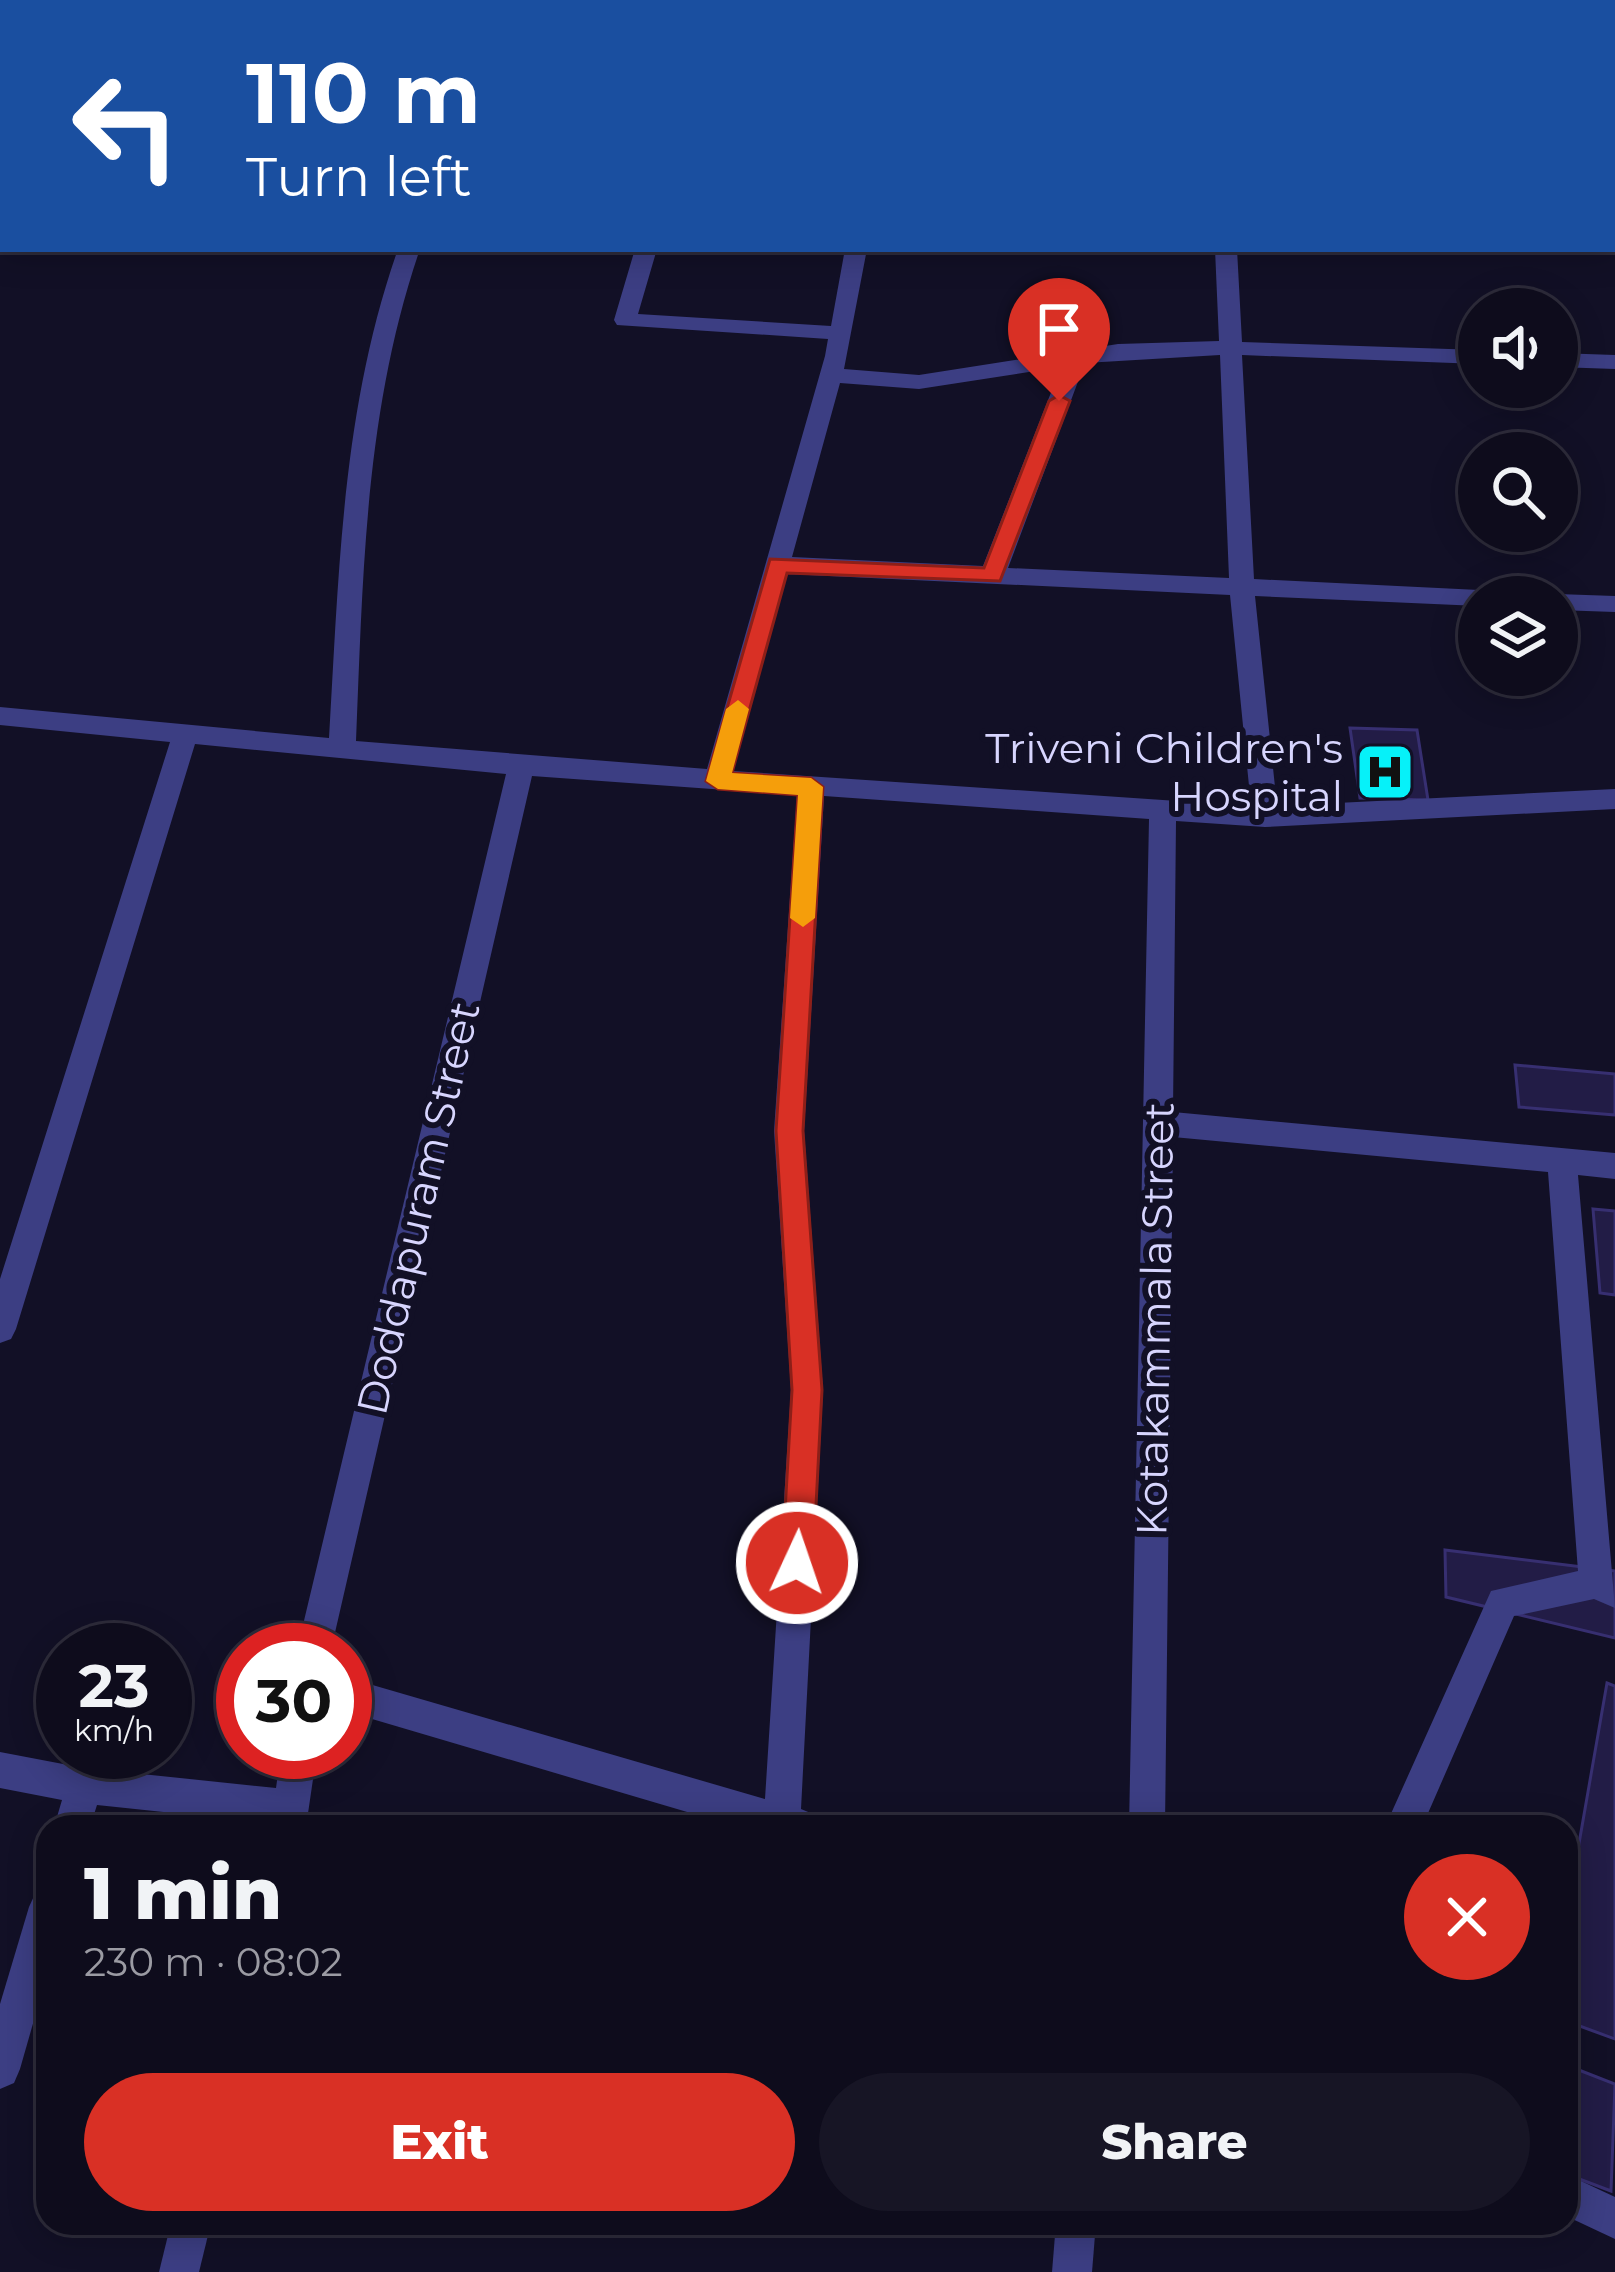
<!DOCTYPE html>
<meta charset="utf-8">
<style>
:root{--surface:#0e0c1c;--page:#171525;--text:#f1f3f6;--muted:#9b9ba3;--line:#2e2c3b;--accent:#d93025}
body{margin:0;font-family:Montserrat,sans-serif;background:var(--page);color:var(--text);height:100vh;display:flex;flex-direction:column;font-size:45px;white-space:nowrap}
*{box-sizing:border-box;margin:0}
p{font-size:39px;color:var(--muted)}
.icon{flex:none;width:66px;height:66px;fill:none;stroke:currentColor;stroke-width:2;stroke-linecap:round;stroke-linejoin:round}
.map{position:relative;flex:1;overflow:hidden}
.sheet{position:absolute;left:36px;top:1815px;width:1542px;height:420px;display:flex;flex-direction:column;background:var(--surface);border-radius:36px;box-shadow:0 6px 30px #0003,0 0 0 3px var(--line)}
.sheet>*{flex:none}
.hud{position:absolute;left:0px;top:0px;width:1617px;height:252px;box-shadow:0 6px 30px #0003,0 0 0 3px var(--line);background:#1a4fa0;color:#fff;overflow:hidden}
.fabs{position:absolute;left:1458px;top:288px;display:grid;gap:24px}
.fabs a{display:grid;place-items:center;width:120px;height:120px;border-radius:50%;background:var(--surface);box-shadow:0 6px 30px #0003,0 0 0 3px var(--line);font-size:60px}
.speed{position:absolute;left:36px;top:1623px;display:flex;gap:24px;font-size:60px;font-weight:700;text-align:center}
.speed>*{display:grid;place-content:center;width:156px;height:156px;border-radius:50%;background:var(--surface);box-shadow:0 6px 30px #0003,0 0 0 3px var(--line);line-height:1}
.speed small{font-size:30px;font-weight:400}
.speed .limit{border:18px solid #d22;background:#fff;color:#111}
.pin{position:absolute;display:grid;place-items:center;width:102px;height:102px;color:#fff;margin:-123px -51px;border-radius:50% 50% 50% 0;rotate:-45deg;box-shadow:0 0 12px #0007}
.pin .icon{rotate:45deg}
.me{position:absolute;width:132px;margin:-66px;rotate:3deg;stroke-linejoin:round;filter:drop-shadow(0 0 9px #0008)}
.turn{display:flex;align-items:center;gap:42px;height:252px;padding:0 48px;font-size:54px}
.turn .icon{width:156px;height:156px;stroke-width:2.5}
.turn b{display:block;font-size:84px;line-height:102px}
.round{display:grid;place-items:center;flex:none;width:126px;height:126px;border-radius:63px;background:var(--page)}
.summary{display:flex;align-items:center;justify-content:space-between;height:204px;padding:0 48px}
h1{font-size:72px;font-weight:800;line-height:90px}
.primary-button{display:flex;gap:24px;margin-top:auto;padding:24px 48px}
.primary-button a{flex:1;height:138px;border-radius:72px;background:var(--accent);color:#fff;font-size:48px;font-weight:800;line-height:138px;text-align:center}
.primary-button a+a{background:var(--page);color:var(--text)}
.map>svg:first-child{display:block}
.building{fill:#221c46;stroke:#372f71;stroke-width:3}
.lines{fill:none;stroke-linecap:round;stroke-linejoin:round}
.minor{fill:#3c3e83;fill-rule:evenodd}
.route{fill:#d93025;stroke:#8d1f18;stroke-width:3}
.slow{fill:#f59e0b}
.labels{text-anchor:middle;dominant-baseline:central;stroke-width:12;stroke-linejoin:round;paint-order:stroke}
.poi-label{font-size:42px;fill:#d7d5fe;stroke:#121026;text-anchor:end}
.street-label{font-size:42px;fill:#d7d5fe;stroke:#121026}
</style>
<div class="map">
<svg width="1615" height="2272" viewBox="0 0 1615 2272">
<rect width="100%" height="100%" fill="#121026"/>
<g class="building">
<path d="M1350,728L1417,730L1428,800L1360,798Z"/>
<path d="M1515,1065L1615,1074V1115L1519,1107Z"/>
<path d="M1593,1209L1615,1211V1295L1600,1293Z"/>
<path d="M1445,1550L1615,1571V1638L1446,1597Z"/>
<path d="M1607,1683L1615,1686V2039L1566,2021V1918Z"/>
<path d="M1566,2065L1615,2084L1611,2191L1566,2174Z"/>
</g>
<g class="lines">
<g class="minor">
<path d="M509,0H529L508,3Z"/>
<path d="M703,0H723L702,3Z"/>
<path d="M895,0H915L894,3Z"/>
<path d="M948,0H1024L1027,3H951Z"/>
<path d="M1207,0H1227L1228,3H1208Z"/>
<rect x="1582" y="0" width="20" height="3"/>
<rect x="1614" y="76" width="1" height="16"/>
<rect x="0" y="92" width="3" height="12"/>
<path d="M0,193H3L0,215Z"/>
<path d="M398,249H420C365,409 363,573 356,741L707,769L825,356L828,339L617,325L614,320L635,249H657L638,314L831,326L845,249H867L844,369L919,375L1118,344L1219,341L1215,249H1237L1242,342L1479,350V364L1242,355L1254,579L1479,590L1491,597H1479V606L1255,596L1277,806L1615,789V809L1265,827L1176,821L1173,1112L1615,1153V1179L1578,1175L1615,1608L1594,1599L1514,1616L1422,1827H1385L1491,1591L1578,1571L1548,1172L1173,1137L1165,1827H1129L1149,819L824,796L804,1131L823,1390L801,1809L813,1814L818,1827H738L345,1711V1677L765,1799L791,1390L774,1131L797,795L532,776L331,1650H297L506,774L195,744L16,1329L11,1339L0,1343V1279L170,742L0,725V707L329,738C339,571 342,408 398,249ZM1220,355L1229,578L1008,568L1085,363ZM1061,367L983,566L792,557L840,383L919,389ZM787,574L1230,595L1251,806L733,771Z"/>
<path d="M1557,353L1615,355V369L1557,367Z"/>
<path d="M1557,594L1615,596V612L1557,610V597H1548Z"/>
<path d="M0,1752L84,1768L276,1788L281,1752H317L306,1827L97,1805L90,1827H54L62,1800L0,1788Z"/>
<path d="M48,1888V1971L20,2069L14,2083L0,2089V2004L29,1907L35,1894Z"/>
<path d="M1566,2174L1615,2197V2239L1566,2216Z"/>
<path d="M171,2223H211L199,2272H159Z"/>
<path d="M1056,2223H1096L1092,2272H1052Z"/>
</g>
</g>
<path class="route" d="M1059,395L1070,401L1000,581L787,573L732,773L811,778L823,787L803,1131L822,1390L813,1563L808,1573L797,1577L786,1573L782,1563L792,1390L776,1131L798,795L718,789L706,781L770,559L984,568L1049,401Z"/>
<path class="slow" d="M738,700L749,709L732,773L811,778L823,787L815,918L803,927L790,918L798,795L718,789L706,781L726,709Z"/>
<defs>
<g id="hospital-square" transform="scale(3)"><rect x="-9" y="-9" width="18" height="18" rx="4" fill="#06f1f9" stroke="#121026"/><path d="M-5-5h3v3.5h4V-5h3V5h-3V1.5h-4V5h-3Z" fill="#111"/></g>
</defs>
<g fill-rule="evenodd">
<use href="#hospital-square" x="1385" y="772"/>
</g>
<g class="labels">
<g class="poi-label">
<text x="1343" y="748">Triveni Children's<tspan x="1343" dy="48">Hospital</tspan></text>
</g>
<g class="street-label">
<text transform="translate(418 1208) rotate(-77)">Doddapuram Street</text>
<text transform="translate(1155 1319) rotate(-89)">Kotakammala Street</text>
</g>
</g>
</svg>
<div class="fabs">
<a><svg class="icon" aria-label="sound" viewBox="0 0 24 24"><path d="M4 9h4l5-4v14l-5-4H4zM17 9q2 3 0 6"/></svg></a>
<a><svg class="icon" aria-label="search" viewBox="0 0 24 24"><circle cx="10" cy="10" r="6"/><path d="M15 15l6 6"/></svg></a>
<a><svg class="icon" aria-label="layers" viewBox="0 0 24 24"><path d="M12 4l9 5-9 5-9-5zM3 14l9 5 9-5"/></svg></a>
</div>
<div class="speed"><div>23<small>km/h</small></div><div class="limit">30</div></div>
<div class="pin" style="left:1059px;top:401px;background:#d93025"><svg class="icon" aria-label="arrive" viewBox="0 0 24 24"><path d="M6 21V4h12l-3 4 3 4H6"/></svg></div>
<svg class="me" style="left:797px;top:1563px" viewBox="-20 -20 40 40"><circle r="17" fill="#d93025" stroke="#fff" stroke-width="3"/><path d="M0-11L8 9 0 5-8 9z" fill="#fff"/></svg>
<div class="hud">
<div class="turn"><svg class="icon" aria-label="left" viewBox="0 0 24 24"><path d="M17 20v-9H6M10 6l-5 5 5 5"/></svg><div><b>110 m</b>Turn left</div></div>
</div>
<section class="sheet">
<div class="summary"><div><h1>1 min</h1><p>230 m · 08:02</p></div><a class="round" style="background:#d93025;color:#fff"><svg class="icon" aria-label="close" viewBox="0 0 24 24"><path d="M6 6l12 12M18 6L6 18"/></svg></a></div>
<div class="primary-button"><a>Exit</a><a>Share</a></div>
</section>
</div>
